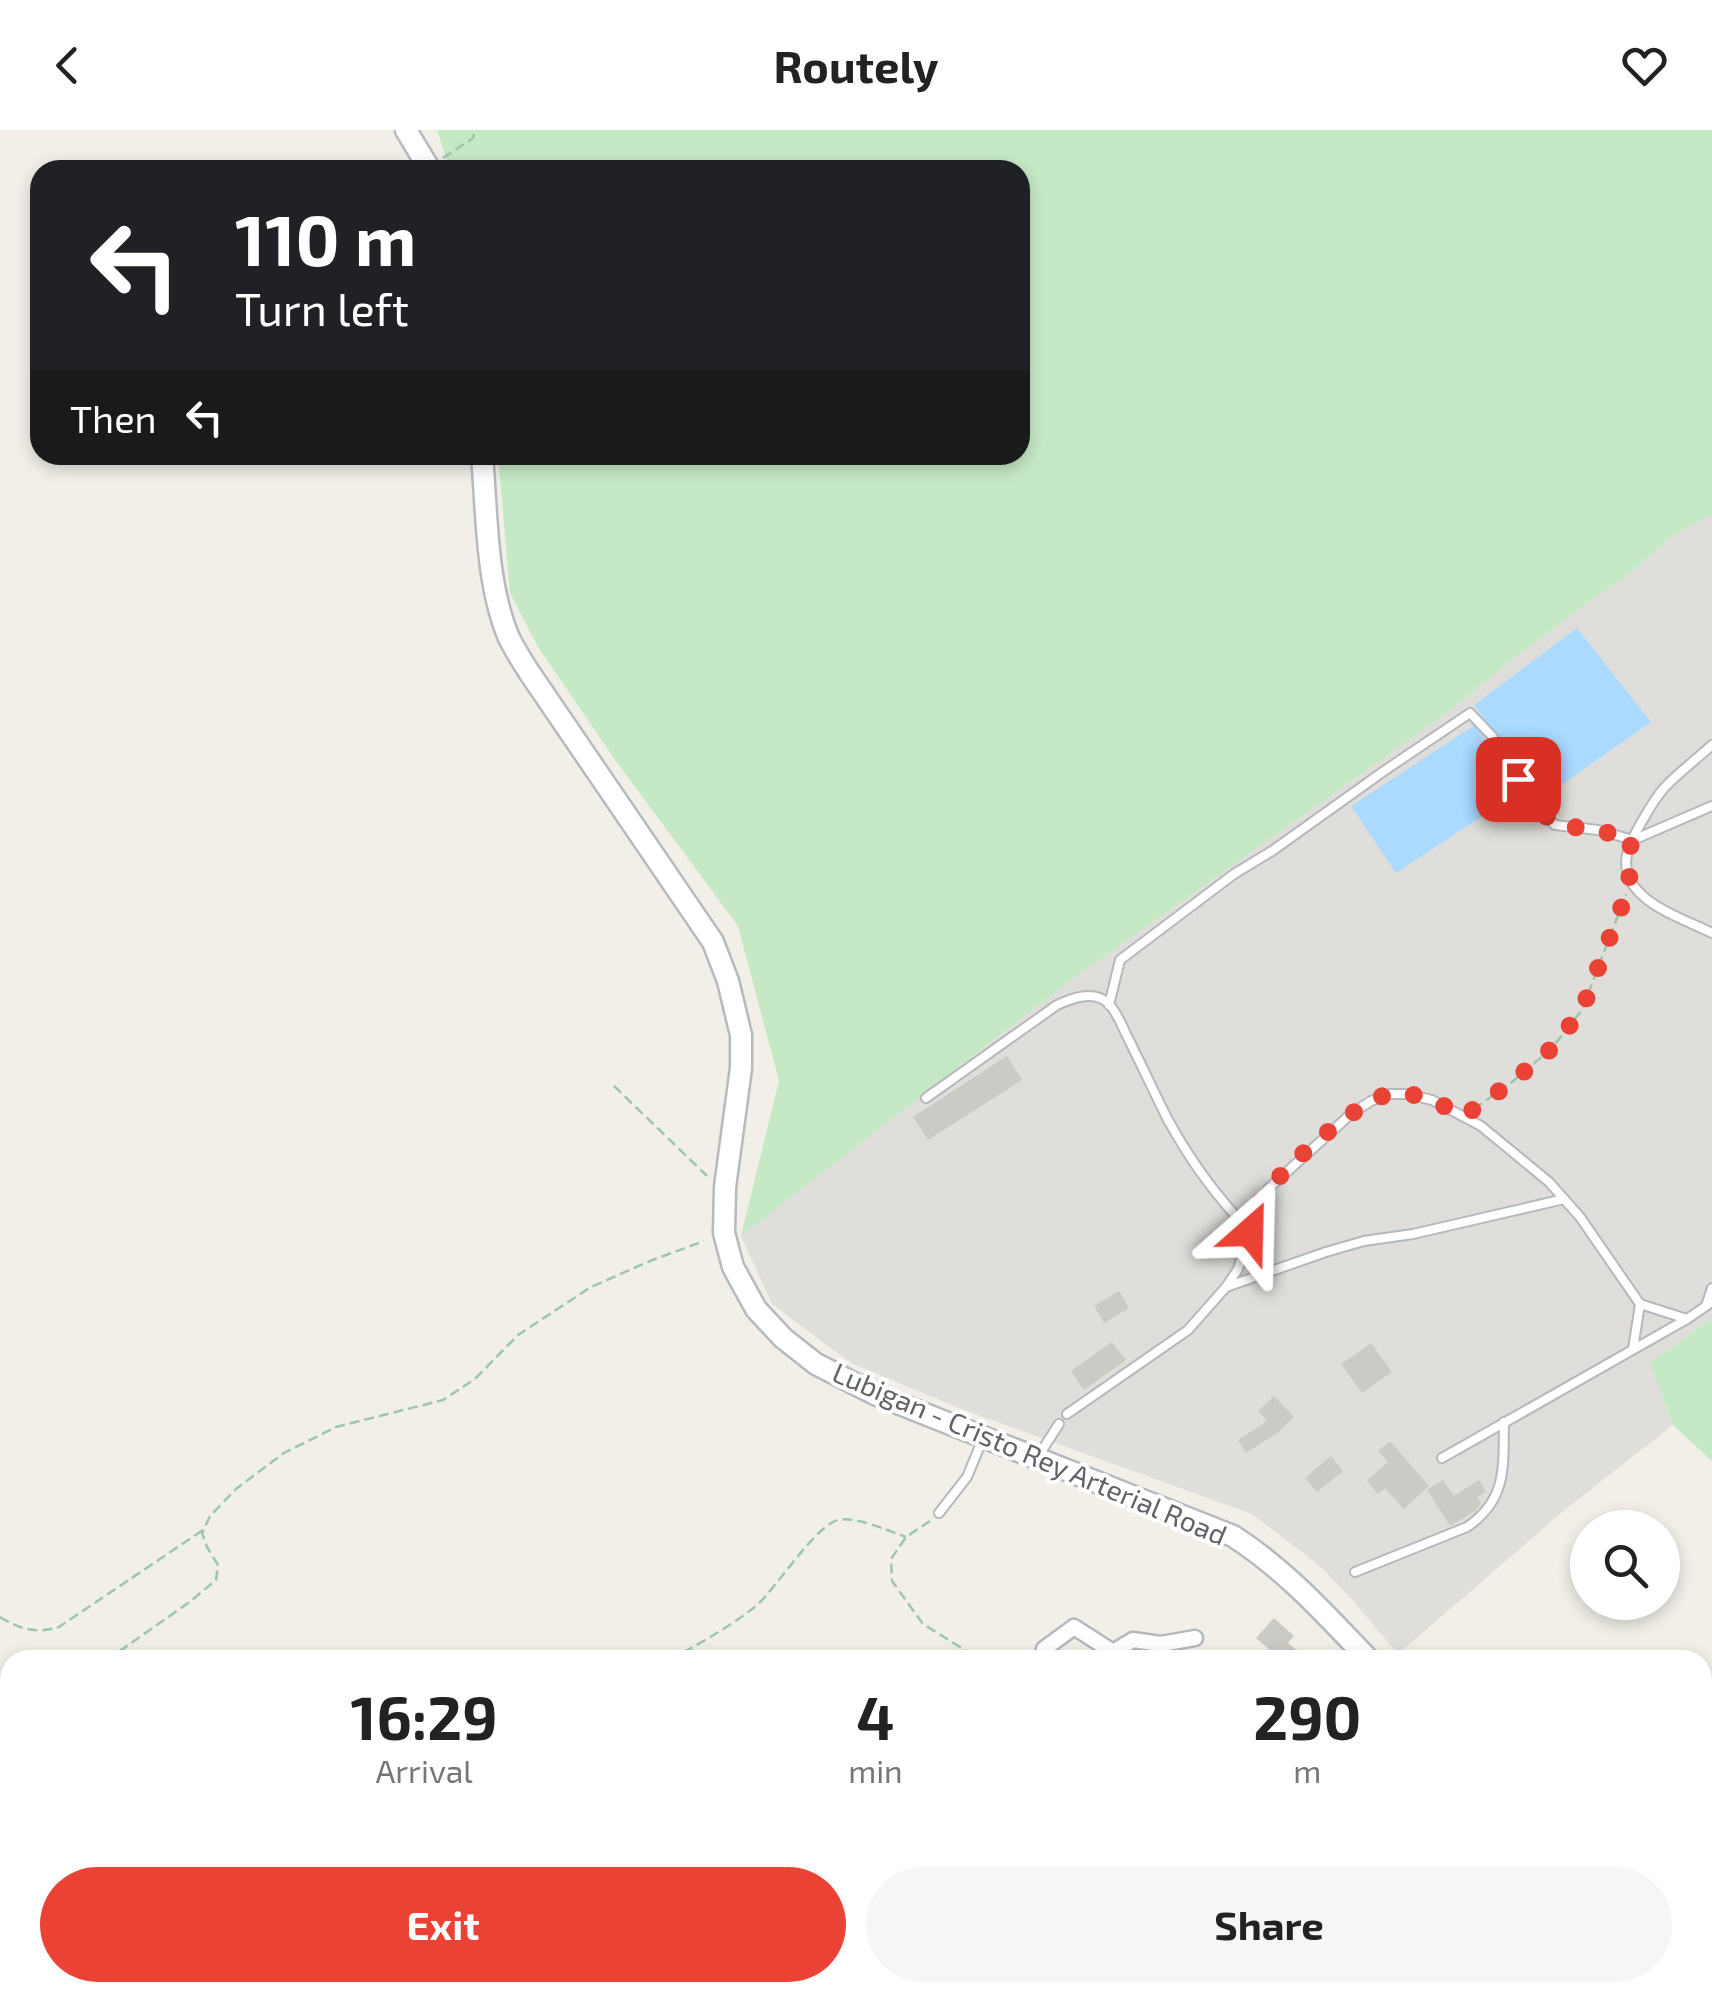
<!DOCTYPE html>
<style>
:root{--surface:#fff;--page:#f6f6f6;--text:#222;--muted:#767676;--accent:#ea4335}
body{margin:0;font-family:"Exo 2",sans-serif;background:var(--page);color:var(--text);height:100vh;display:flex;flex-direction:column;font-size:38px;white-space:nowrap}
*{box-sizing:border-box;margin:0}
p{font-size:32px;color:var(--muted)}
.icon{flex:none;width:55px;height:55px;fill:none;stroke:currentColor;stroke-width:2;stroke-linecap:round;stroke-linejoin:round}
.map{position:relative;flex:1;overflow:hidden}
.panel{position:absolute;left:0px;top:1520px;width:1712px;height:352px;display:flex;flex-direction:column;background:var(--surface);border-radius:30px 30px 0 0;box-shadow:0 5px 15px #0003}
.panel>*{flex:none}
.banner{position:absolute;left:30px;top:30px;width:1000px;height:305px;border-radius:30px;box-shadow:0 5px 15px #0003;background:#202124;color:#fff;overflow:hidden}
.buttons{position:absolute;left:1570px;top:1380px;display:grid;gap:20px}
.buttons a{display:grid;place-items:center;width:110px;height:110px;border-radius:50%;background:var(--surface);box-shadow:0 5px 15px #0003;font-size:50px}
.pin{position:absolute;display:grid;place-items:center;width:85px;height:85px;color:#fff;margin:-42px;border-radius:20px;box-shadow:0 5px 15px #0006}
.me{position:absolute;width:110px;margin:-55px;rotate:25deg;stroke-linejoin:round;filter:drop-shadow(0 0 8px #0008)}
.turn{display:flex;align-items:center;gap:35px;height:210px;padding:0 40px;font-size:45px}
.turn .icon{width:130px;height:130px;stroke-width:2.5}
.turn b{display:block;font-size:70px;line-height:85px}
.then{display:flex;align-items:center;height:95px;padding:0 40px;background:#0003;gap:20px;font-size:38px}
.eta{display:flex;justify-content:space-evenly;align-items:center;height:170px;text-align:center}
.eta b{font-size:60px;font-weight:700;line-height:70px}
.cta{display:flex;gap:20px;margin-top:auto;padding:20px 40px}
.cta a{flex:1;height:115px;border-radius:60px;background:var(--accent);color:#fff;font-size:40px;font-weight:700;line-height:115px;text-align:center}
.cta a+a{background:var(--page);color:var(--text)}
header{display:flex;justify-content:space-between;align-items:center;height:130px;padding:0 40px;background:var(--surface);font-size:45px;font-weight:700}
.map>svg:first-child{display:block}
.industrial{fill:#e0deda}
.green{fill:#c5e8c5}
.water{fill:#aadaff}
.building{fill:#cccac5}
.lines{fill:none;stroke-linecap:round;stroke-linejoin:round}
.service-casing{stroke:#b5b8bc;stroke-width:12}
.minor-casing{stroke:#b5b8bc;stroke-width:19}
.secondary-casing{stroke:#b6babf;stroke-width:25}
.path{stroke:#9cc7a9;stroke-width:2.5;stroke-dasharray:10 5;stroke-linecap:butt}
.service{stroke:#fff;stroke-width:8}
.minor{stroke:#fff;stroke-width:14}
.secondary{stroke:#fff;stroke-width:20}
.route{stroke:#ea4335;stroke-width:18;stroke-dasharray:0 32.4}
.labels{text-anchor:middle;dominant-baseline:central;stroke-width:8;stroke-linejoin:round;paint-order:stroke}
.street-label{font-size:28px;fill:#5f6368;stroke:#fff}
</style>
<header><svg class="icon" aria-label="back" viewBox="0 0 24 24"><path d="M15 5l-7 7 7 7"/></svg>Routely<svg class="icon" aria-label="heart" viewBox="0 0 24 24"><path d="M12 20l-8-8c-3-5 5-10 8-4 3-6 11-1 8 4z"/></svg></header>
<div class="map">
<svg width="1712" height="1871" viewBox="0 0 1712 1871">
<rect width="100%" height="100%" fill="#f1efe8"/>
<path class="industrial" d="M1712,384V1188L1650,1233L1673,1295L1567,1378L1398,1524L1348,1465L1321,1437L1252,1384L964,1280L851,1233L772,1174L741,1106L1067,853L1444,585L1528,517L1601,463L1625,448L1669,408Z"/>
<g class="green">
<path d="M437,0H1712V384L1669,408L1625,448L1601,463L1528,517L1444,585L1067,853L741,1106L779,951L738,796L616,631L538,517L510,463L498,325H1020V40H450Z"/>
<path d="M1712,1188V1331L1673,1295L1650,1233Z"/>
<path d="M10,1792V1862L87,1863L83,1871H0V1793Z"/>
</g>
<g class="water">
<path d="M1577,498L1651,592L1544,667L1474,575Z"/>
<path d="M1475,595L1519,662L1396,743L1351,676Z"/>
</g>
<g class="building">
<path d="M1007,926L1022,950L928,1010L913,987Z"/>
<path d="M1119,1161L1129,1178L1104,1193L1094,1176Z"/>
<path d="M1112,1212L1126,1230L1084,1260L1071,1241Z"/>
<path d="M1371,1213L1392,1242L1362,1263L1341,1234Z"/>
<path d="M1274,1266L1294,1287L1277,1303L1246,1323L1238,1310L1267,1291L1258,1281Z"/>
<path d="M1390,1311L1429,1356L1404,1379L1385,1358L1378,1364L1367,1351L1388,1332L1378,1321Z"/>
<path d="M1331,1326L1343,1341L1317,1362L1305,1348Z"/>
<path d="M1443,1350L1454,1366L1479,1350L1486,1362L1477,1367L1481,1373L1475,1381L1450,1396L1427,1360Z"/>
<path d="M1274,1488L1294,1506L1288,1513L1309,1530H1281L1256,1508Z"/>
</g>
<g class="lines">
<g class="service-casing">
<g id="service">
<path d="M1712,615C1697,629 1679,642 1665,657C1654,669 1630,709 1627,725C1624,737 1629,752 1638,761C1656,781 1688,791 1712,803"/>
<path d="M1109,875L1120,830L1234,744L1272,721L1384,641L1470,583L1491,605L1509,629L1527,669L1555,695L1598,700L1633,710L1712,676"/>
<path d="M926,968L1057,875C1072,868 1093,860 1108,873C1117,882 1122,896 1127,906C1141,934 1154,962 1168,990C1193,1035 1215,1064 1250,1102"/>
<path d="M1226,1157L1326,1122L1364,1111L1413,1104L1564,1069"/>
<path d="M1706,1176L1712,1158"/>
<path d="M1633,1219L1640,1174"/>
<path d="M1067,1284L1188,1200L1226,1157L1238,1139L1257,1077L1269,1058L1352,983L1371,971L1390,964H1407L1432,970L1481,996L1549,1052L1564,1069L1580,1087L1640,1174L1687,1189"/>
<path d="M1037,1328L1059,1294"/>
<path d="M1442,1328L1687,1189L1712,1172"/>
<path d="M939,1383L967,1347L982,1311"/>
<path d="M1355,1442L1467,1397C1508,1369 1503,1336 1504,1292"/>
</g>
</g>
<g class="minor-casing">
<g id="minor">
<path d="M1042,1530L1044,1519L1074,1497L1113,1522L1133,1510L1161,1514L1195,1508"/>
<path d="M1461,1871L1474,1862"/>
<path d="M1585,1871L1594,1862"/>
</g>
</g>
<g class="secondary-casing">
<g id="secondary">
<path d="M406,0L430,40"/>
<path d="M482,325C487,384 486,454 509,508C515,520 522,531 529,542L713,812L728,851L741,905V938L725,1057L724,1103L733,1137L756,1179L783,1208L816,1234L877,1265L1233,1406C1286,1440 1326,1485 1369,1530"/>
<path d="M1684,1862L1692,1871"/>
</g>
</g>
<g class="path">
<path d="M443,28L473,8L475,0"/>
<path d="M614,956L707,1046"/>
<path d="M1474,979L1512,952L1552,918L1582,880L1626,764"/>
<path d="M930,1391L906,1407L891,1429L892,1451L923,1494L981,1530"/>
<path d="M0,1487C19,1499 37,1504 59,1497L203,1400"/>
<path d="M107,1530L191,1471L216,1450L218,1435L207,1417L202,1403L210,1386L236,1359L284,1323L336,1297L443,1270L475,1249L518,1205L591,1157L650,1131L704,1111"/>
<path d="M671,1530C699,1513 732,1496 757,1475C777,1457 816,1395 838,1390C856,1386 889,1401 906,1407"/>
<path d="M0,1664L10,1657"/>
</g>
<use href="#service" class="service"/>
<use href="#minor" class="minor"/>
<use href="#secondary" class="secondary"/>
</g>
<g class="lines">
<path class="route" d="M1250,1102C1254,1086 1258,1072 1269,1059C1288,1034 1360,969 1390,964C1416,960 1442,975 1464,986L1512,952L1552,918L1582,880L1631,752C1625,735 1626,726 1633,710L1598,700L1556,695L1527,669L1518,649"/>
</g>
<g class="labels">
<g class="street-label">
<text transform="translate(1030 1323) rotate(23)">Lubigan - Cristo Rey Arterial Road</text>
</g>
</g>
</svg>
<div class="buttons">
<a><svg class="icon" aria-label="search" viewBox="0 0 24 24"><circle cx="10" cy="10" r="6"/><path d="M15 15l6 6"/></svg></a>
</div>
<div class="pin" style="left:1518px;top:649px;background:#d93025"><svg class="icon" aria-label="arrive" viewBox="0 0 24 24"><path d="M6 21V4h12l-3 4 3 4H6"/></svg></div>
<svg class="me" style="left:1250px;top:1102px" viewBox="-20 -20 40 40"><path d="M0-17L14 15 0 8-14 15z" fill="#ea4335" stroke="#fff" stroke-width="4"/></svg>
<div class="banner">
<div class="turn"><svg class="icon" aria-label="left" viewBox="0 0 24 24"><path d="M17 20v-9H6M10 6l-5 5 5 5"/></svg><div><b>110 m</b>Turn left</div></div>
<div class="then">Then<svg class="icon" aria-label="left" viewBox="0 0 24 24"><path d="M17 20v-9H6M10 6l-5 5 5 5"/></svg></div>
</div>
<section class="panel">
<div class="eta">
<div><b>16:29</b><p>Arrival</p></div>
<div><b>4</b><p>min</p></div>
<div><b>290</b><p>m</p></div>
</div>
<div class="cta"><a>Exit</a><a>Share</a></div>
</section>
</div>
